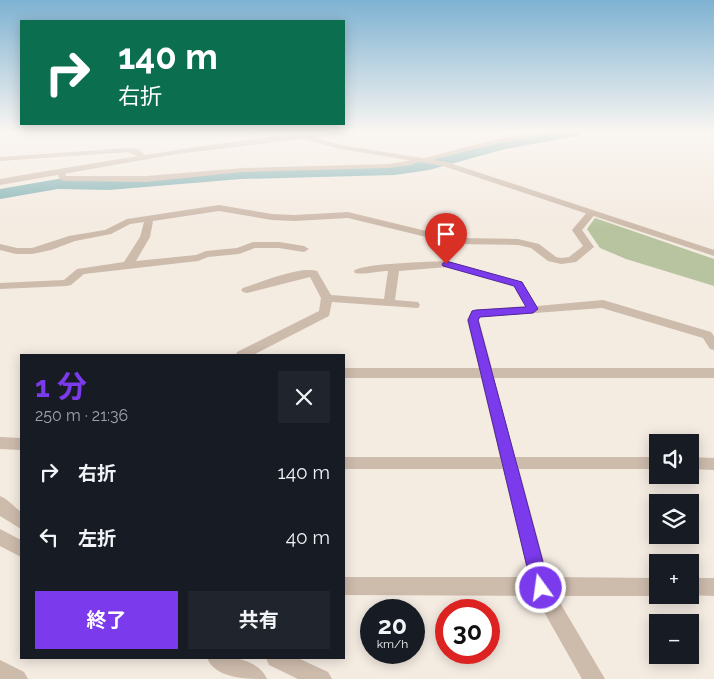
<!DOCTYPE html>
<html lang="ja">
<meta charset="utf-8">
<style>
:root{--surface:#171b24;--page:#20242c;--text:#f1f3f6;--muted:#9ea1a6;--accent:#7c3aed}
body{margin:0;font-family:Raleway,"Noto Sans JP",sans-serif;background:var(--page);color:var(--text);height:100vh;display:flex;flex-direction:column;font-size:19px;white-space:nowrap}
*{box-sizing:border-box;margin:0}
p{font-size:16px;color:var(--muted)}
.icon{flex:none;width:28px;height:28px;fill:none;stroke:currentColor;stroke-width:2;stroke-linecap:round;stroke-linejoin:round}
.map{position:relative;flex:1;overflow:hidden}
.panel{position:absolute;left:20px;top:354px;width:325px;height:305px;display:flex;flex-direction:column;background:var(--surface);border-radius:0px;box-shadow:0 2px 12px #0003}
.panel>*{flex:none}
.top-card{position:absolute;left:20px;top:20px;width:325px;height:105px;border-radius:0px;box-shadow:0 2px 12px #0003;background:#0b6e4f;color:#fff;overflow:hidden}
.fabs{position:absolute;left:649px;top:434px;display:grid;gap:10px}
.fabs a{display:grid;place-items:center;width:50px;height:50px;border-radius:0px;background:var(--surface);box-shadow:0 2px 12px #0003;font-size:25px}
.speed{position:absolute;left:360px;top:599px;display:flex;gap:10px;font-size:25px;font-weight:700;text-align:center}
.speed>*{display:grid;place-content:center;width:65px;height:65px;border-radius:50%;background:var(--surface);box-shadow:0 2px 12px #0003;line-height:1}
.speed small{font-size:12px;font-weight:400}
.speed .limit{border:8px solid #d22;background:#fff;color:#111}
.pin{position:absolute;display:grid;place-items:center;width:42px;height:42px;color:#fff;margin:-51px -21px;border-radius:50% 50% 50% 0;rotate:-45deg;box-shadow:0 0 5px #0007}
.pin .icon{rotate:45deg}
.me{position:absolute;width:55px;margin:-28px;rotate:346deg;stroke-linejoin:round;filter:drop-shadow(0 0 4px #0008)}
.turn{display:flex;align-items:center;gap:18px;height:105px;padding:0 15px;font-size:22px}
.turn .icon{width:65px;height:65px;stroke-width:2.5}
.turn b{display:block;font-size:35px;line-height:42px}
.round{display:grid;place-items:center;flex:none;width:52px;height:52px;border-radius:0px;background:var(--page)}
.headline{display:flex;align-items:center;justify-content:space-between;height:85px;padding:0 15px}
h1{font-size:30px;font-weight:700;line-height:38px;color:var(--accent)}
.primary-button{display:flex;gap:10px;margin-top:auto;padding:10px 15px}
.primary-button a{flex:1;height:58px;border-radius:0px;background:var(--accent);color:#fff;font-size:20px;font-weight:700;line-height:58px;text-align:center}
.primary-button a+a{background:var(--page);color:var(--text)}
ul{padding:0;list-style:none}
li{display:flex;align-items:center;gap:15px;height:65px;padding:0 15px}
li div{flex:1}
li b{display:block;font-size:19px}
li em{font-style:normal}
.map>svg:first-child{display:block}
.green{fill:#b8c4a0}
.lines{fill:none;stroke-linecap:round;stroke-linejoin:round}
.river{fill:#7fb0b2;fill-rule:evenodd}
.minor{fill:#cdbbac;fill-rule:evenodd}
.tertiary{fill:#cdbbac;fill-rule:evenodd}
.route{fill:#7c3aed;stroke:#51269a}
</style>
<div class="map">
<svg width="714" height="679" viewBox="0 0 714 679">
<rect width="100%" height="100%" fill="#f4ebe1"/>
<path class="green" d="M595,218L714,259V286L626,259L600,248L587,229Z"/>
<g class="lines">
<path class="river" d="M555,132H584L577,136L505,149L429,170L395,175L241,179L109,190L58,189L0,199V189L58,179L109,180L241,169L395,165L428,161L504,141Z"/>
<g class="minor">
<path d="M537,132H551L493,144L424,162L420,160L412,165L388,168L243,172L146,182L63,181L59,178L57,171L64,169L66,176H146L243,168L388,164L407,161L417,157L421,159L493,140Z"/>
<path d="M128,148L138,149L147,157L143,159L128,152L0,161V157Z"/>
<path d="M219,205L272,214L294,215L348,212L455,238L518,239L539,244L556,257L561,258L569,257L583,246L572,230L588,211L591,210L596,213L582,230L594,247L576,262L561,264L548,261L531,248L518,245L455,244L348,218L294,221L272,220L219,211L153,221L150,237L136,261L196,255L206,251L237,248L253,242H279L304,246L309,249L304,252L279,248H255L239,254L208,257L198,261L84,274L71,285L67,286L0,289V283L64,280L77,269L124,262L140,237L144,222L130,224L111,234L75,241L51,250L32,254H16L0,250V244L17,248H32L69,236L105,230L127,219Z"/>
<path d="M447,261L522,282L537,306L603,300L711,332L714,336V350L710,349L703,338L602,308L480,317L479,320L492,368H714V378H494L515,457H658V469H519L548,577L658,578V595H661L658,596H556L605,679H582L535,596L344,595V577H529L503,469H344V457H500L481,378H344V368H479L467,320L472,311L476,310L526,306L514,286L447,267L399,271L395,300L418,302L420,305L418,308L332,302L329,316L253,355H236L237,352L319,311L321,298L310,277L247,293L243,292L241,290L243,288C262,282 299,266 317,271L331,295L384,299L388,271C379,271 363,275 355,273L354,271C362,263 430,262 447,261Z"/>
<path d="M0,437L21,438V450L0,449Z"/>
<path d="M690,457L714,458V470L690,469Z"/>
<path d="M0,496C8,499 14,507 21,512V529L0,516Z"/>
<path d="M0,529L21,540V557L0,546Z"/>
<path d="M690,578H714V596L687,595H690Z"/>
<path d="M207,658C226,655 258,658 267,679C246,679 216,679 207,658Z"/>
<path d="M266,658H298L328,672L332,679H298L269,665Z"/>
<path d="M0,660L24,672L28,679H0Z"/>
</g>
<path class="tertiary" d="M282,132L302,134L357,132L354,134L314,137L341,145L447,162L714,250V256L443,166L341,149L301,139L177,154L0,185V179C96,163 192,146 290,135Z"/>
</g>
<linearGradient id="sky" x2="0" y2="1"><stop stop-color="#7eb2d2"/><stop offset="0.58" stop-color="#faf6f2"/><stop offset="1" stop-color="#faf6f2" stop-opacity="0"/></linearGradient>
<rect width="714" height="227" fill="url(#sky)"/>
<path class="route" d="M446,261L522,282L538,309L533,313L480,317L478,320L550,588L547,594L541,597L535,594L532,588L468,320L472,311L476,310L526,307L514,286L443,266L442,264Z"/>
</svg>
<div class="fabs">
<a><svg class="icon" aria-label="sound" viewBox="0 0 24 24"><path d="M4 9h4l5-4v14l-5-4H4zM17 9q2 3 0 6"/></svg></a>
<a><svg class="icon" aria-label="layers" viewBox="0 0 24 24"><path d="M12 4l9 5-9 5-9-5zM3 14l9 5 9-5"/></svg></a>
<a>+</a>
<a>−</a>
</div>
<div class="speed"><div>20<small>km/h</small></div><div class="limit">30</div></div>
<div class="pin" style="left:446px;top:264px;background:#d93025"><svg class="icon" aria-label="arrive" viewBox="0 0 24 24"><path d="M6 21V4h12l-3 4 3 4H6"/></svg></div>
<svg class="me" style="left:541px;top:588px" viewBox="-20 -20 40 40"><circle r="17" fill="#7c3aed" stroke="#fff" stroke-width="3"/><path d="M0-11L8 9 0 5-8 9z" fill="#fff"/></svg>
<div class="top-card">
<div class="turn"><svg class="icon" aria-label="right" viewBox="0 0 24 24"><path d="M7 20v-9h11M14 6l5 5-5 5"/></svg><div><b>140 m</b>右折</div></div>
</div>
<section class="panel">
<div class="headline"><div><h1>1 分</h1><p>250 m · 21:36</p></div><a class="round"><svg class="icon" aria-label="close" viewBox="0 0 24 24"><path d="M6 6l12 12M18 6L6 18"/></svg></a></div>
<ul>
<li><svg class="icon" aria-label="right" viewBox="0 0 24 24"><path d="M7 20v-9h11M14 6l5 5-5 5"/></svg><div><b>右折</b></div><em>140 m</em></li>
<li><svg class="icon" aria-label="left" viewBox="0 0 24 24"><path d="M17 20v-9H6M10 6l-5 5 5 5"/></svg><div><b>左折</b></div><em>40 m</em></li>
</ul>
<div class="primary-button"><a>終了</a><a>共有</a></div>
</section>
</div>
